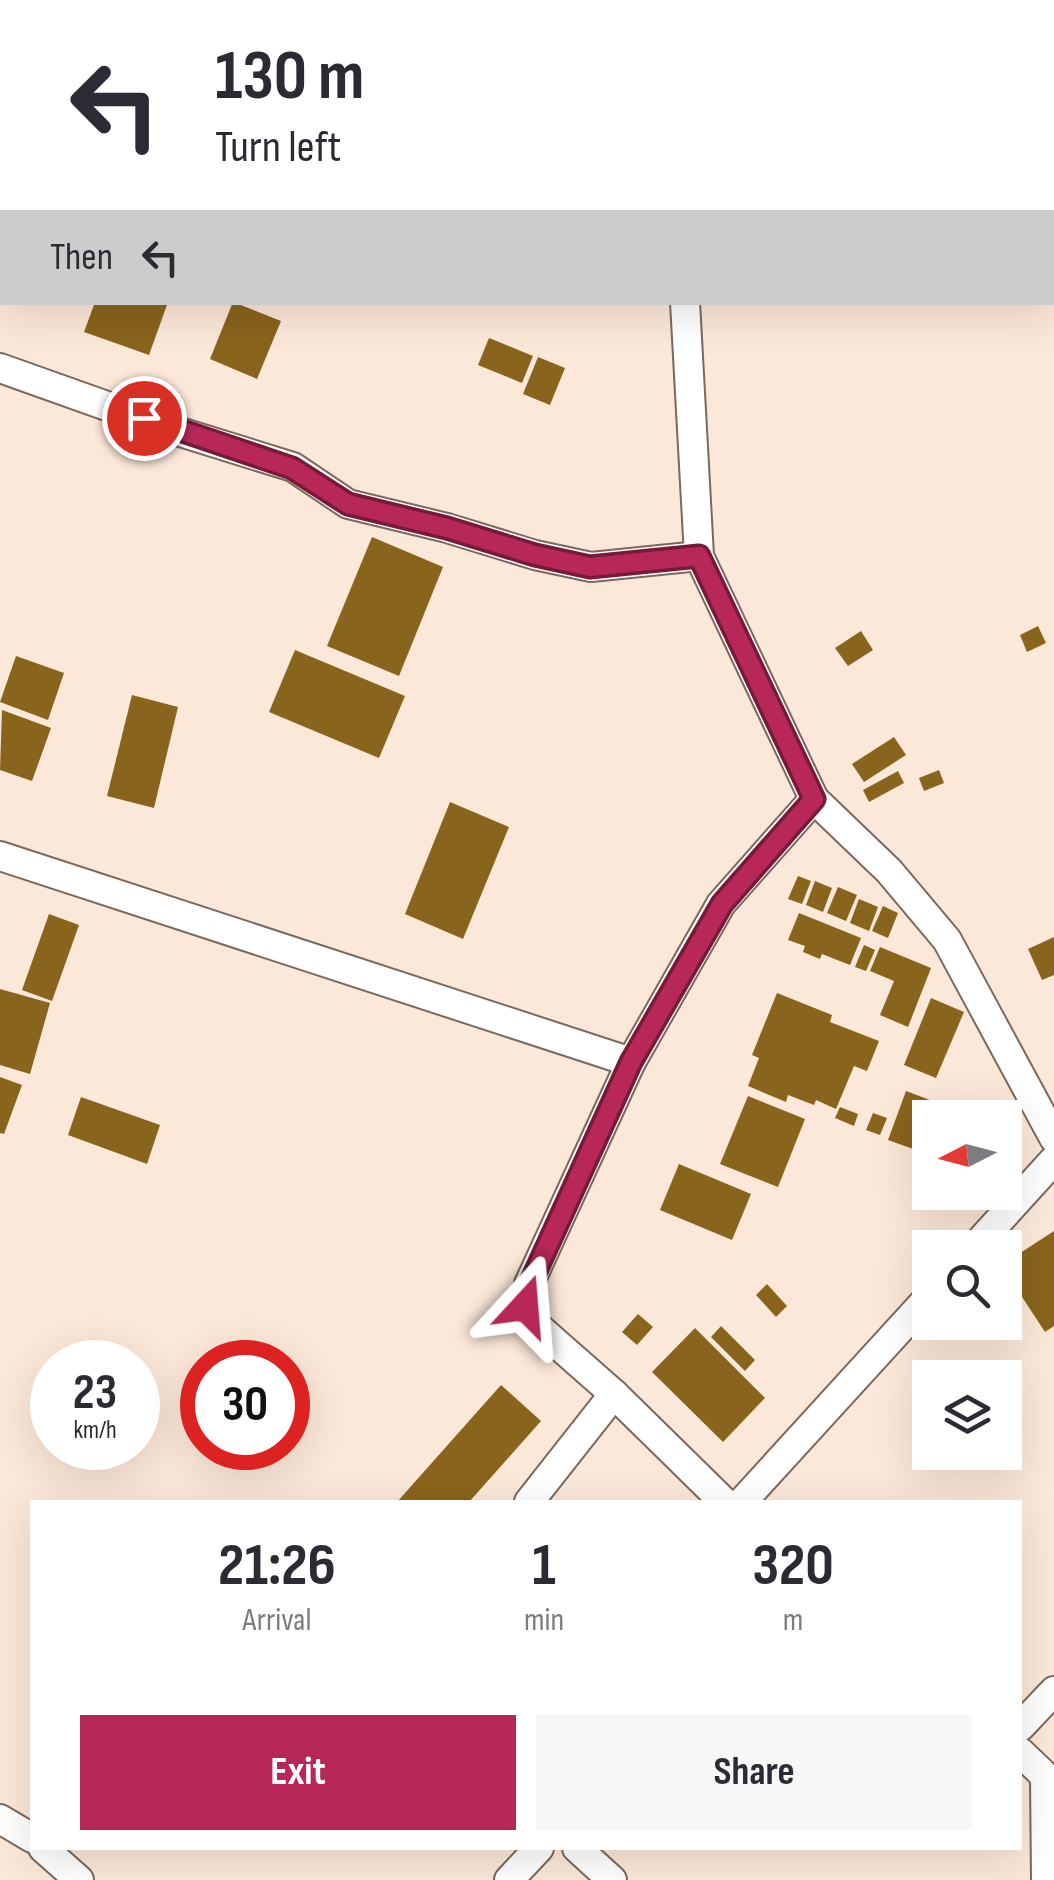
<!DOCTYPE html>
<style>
:root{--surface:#fff;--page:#f7f7f7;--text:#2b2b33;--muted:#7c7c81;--accent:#b72858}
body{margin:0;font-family:"Sofia Sans Condensed",sans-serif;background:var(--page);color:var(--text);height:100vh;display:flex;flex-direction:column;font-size:38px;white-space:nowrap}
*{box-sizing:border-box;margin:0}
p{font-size:32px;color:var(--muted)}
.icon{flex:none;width:55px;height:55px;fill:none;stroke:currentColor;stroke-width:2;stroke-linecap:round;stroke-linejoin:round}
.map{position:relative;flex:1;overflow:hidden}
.drawer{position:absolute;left:30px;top:1500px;width:992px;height:350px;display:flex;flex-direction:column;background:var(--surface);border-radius:0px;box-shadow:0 10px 40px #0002}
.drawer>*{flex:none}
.hud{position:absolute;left:0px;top:0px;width:1055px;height:305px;box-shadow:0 10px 40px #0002;background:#fff;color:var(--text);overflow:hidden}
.needle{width:65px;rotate:264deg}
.buttons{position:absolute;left:912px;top:1100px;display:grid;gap:20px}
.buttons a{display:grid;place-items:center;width:110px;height:110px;border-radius:0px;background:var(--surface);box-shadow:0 10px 40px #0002;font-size:50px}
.speed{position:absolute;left:30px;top:1340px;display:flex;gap:20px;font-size:50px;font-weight:700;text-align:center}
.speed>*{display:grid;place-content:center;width:130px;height:130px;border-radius:50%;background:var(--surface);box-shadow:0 10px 40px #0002;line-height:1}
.speed small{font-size:25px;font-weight:400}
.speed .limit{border:15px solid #d22;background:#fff;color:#111}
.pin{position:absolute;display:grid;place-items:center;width:85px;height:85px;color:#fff;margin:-42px;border:5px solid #fff;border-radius:50%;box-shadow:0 2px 10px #0007}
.me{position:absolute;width:110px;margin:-55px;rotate:19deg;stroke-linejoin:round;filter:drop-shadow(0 0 8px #0008)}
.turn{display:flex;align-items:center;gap:35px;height:210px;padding:0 50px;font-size:45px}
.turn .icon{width:130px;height:130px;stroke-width:2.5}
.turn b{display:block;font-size:70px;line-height:85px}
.then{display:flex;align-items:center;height:95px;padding:0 50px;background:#0003;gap:20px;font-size:38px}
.eta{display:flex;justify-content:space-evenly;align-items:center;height:170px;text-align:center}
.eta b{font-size:60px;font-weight:700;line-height:70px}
.action{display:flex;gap:20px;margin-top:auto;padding:20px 50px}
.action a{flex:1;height:115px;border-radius:0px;background:var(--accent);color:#fff;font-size:40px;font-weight:700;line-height:115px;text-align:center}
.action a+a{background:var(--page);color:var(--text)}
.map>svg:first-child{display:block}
.building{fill:#89641c}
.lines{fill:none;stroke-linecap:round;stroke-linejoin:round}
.street-casing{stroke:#7a695c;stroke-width:32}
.street{stroke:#fff;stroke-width:28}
.route-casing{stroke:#771a39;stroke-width:25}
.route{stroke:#b72858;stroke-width:18}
</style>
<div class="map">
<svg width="1054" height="1880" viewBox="0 0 1054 1880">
<rect width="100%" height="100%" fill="#fce8d8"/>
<g class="building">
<path d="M95,302H168L149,355L84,332Z"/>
<path d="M233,302L281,321L257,379L210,359Z"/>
<path d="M489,338L533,356L522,383L478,365Z"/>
<path d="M538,357L565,368L550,405L523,394Z"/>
<path d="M372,537L443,567L399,676L327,646Z"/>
<path d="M1038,626L1046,643L1027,652L1020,635Z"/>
<path d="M861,631L873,650L848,666L835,648Z"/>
<path d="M295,650L405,696L379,758L269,712Z"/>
<path d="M16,656L64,673L48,720L0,702Z"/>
<path d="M132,695L178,707L154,808L107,796Z"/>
<path d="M2,710L51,728L32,781L0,770Z"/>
<path d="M894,737L906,755L864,782L852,764Z"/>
<path d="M939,770L944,783L924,791L919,778Z"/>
<path d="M898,771L904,783L869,802L863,790Z"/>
<path d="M450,802L509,827L463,939L405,914Z"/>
<path d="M798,876L811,881L802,904L788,899Z"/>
<path d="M815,881L832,888L823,912L806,905Z"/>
<path d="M838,887L857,895L846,921L827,913Z"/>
<path d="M859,899L878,907L869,931L850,923Z"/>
<path d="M883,906L898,913L888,938L872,931Z"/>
<path d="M799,913L861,938L850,965L822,954L820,959L803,952L805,946L788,940Z"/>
<path d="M49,914L79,925L52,1001L22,990Z"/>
<path d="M1054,937V975L1042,980L1028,949Z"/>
<path d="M864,945L875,950L866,971L855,967Z"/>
<path d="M880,947L931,968L908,1027L880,1015L894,981L870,971Z"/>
<path d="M0,989L50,1003L30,1074L0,1065Z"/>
<path d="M777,993L832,1015L830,1022L879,1041L867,1071L854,1066L836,1109L816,1100L814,1105L788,1095L786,1102L748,1086L759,1058L752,1055Z"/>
<path d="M931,998L964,1012L936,1078L904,1065Z"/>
<path d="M0,1077L22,1085L4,1134L0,1133Z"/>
<path d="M906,1091L967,1114L966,1118H930V1155L888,1140Z"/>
<path d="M748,1096L805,1119L778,1187L720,1164Z"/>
<path d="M81,1097L160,1125L147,1164L68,1135Z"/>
<path d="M840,1107L858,1114L854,1126L835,1118Z"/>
<path d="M873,1113L887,1118L880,1135L866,1130Z"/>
<path d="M679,1164L751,1194L732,1240L660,1210Z"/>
<path d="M1054,1231V1326L1045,1332L1005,1271V1263Z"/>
<path d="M767,1284L787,1306L776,1317L756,1295Z"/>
<path d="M638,1314L653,1327L637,1345L622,1332Z"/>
<path d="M721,1326L755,1360L745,1371L711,1337Z"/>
<path d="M695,1328L765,1398L723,1442L652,1372Z"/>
<path d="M501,1385L541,1421L469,1502H397Z"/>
</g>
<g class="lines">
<g class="street-casing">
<g id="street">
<path d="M401,0L411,2"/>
<path d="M654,2L655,0"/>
<path d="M685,302L699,556L814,799L721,904L631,1062L529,1284L525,1306L531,1321L614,1394L724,1502"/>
<path d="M0,368L177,431L293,467L348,504L447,528L535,555L591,567L699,556"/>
<path d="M814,799L889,871L947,940L1054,1138"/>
<path d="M0,856L631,1062"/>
<path d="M974,1248L1054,1160"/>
<path d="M529,1502L614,1394"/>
<path d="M742,1502L930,1296"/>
<path d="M1020,1727L1054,1691"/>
<path d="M1020,1752L1042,1773L1045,1780L1046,1880"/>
<path d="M0,1819L32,1838"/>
<path d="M43,1848L79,1880"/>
<path d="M577,1848L612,1880"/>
<path d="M509,1880L539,1848"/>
</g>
</g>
<use href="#street" class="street"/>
</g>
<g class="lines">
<g class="route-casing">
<path id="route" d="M144,418L292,468L348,504L447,528L535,555L590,567L699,556L814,799L722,904L631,1062L530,1284L525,1306"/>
</g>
<use href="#route" class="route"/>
</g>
</svg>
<div class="buttons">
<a><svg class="needle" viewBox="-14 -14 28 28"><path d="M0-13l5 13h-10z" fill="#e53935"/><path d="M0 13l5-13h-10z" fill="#7c7c81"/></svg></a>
<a><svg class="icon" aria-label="search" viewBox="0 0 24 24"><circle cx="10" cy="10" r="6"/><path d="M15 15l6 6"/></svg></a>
<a><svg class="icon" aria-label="layers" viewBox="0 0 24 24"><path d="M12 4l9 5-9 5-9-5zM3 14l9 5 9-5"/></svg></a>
</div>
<div class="speed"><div>23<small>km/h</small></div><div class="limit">30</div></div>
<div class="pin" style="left:144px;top:418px;background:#d93025"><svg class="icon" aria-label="arrive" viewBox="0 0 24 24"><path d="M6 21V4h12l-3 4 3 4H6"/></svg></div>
<svg class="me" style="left:525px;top:1306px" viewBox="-20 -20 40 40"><path d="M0-17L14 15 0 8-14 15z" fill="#b72858" stroke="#fff" stroke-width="4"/></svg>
<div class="hud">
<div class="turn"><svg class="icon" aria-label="left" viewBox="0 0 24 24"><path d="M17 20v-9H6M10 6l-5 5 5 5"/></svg><div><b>130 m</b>Turn left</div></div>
<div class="then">Then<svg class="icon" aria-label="left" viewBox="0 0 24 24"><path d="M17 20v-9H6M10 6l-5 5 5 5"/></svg></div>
</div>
<section class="drawer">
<div class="eta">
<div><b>21:26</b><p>Arrival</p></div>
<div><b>1</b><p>min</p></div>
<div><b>320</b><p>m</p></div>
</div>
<div class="action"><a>Exit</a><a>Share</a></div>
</section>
</div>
